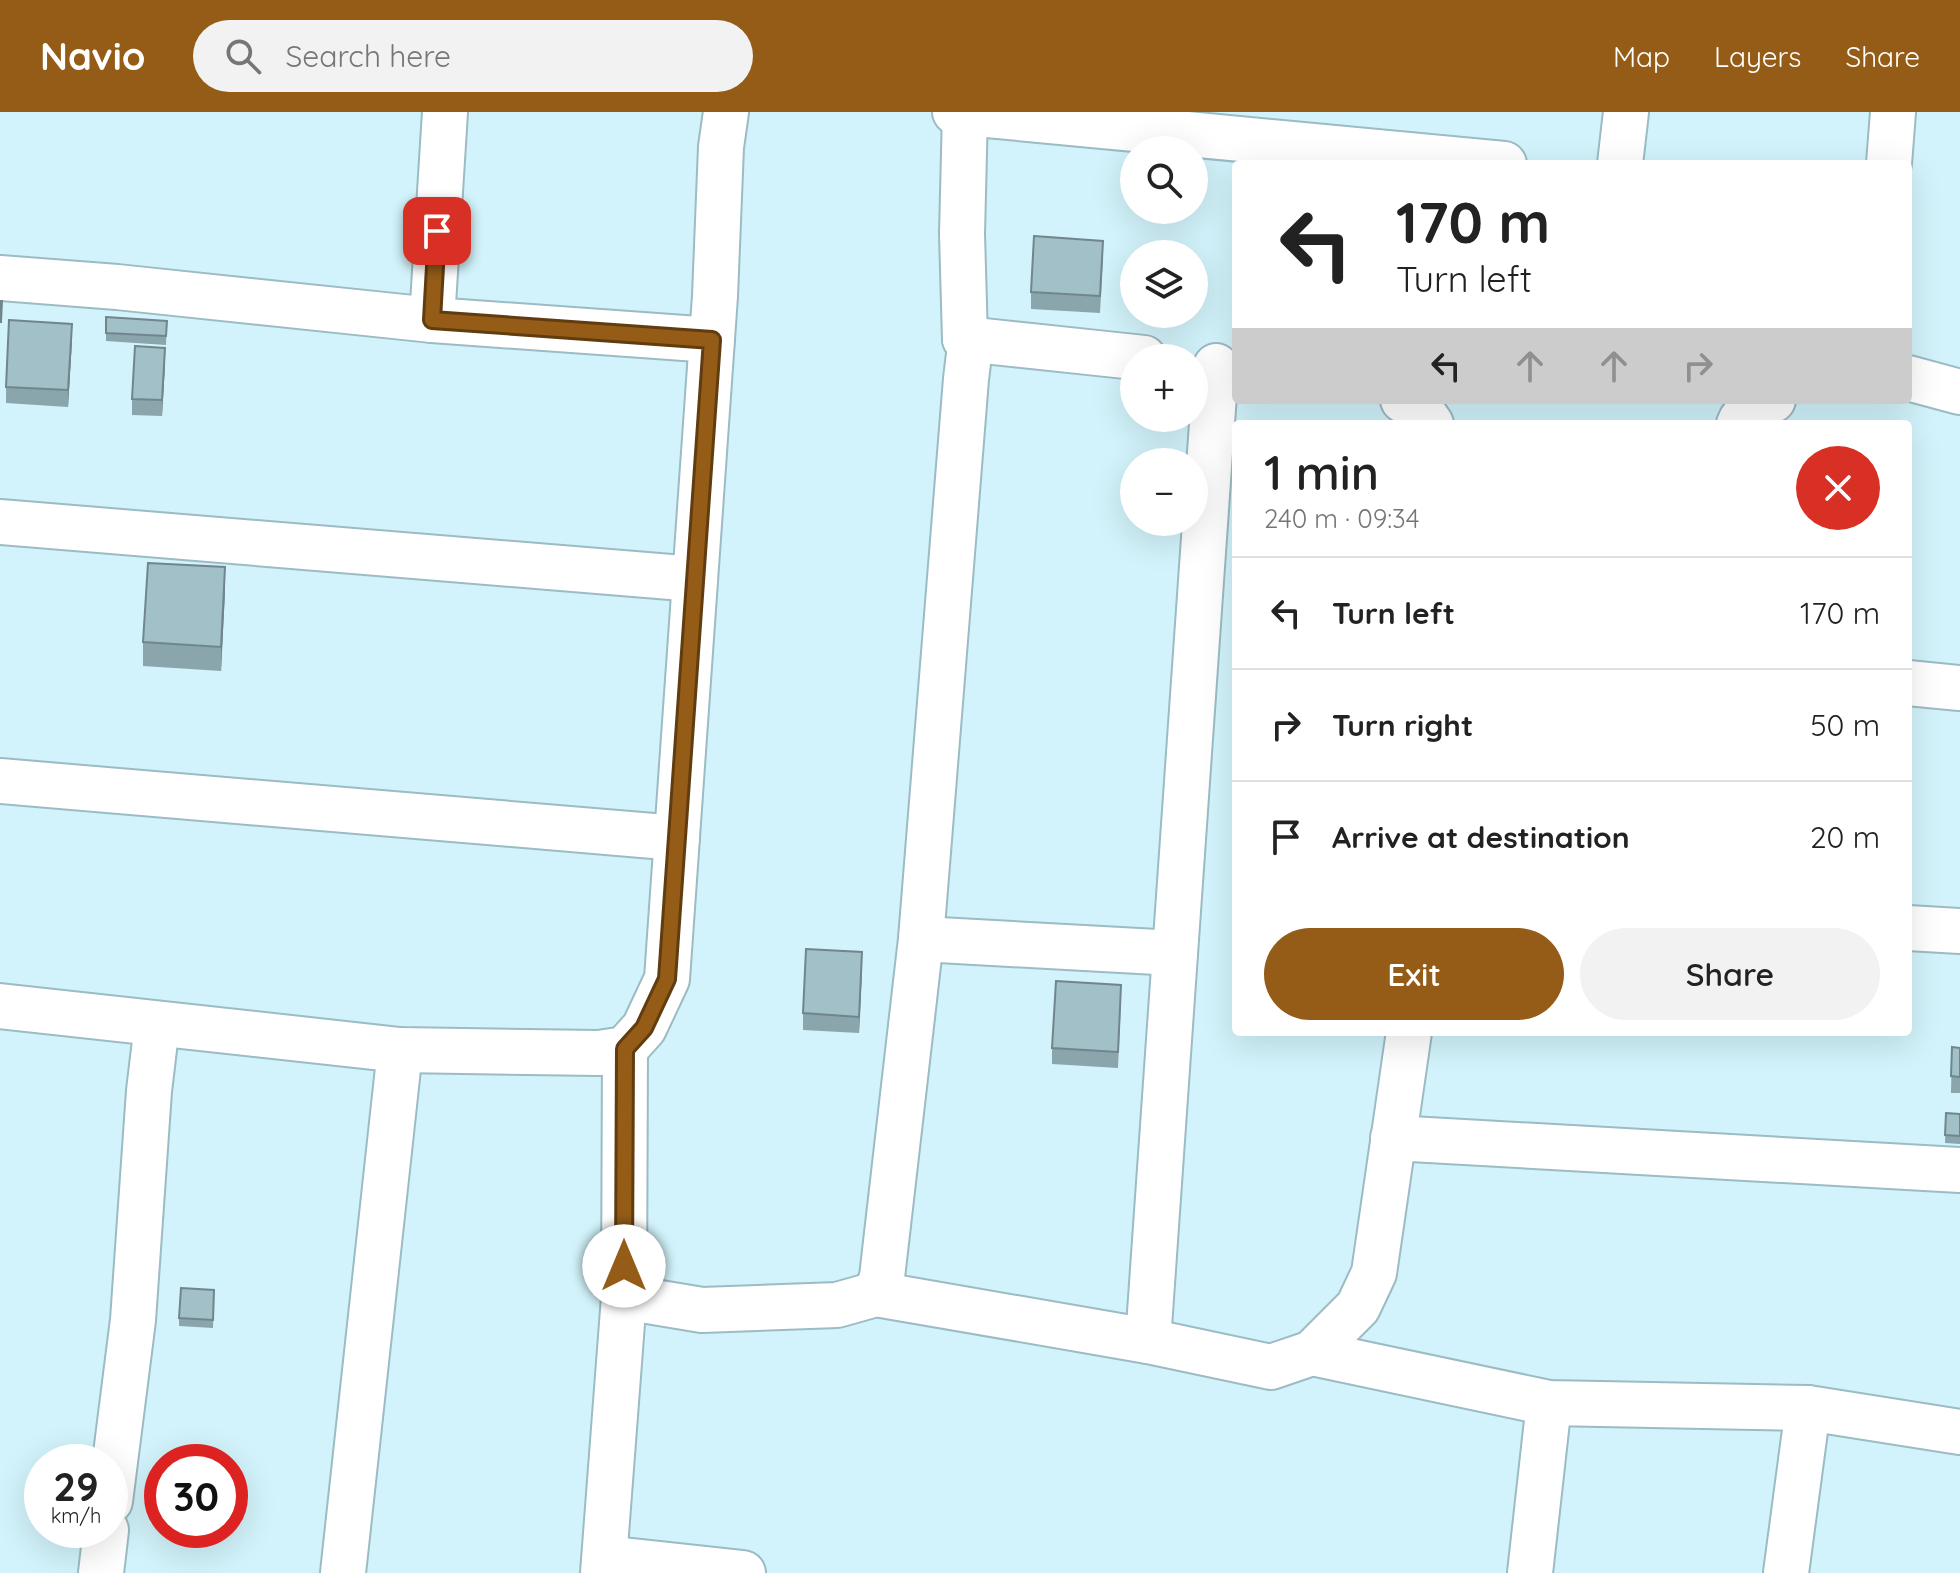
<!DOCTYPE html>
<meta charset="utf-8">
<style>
:root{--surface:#fff;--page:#f2f2f2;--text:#222;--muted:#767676;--line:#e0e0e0;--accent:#945c17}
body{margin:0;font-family:Quicksand,sans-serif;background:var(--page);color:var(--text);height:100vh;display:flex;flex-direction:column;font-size:30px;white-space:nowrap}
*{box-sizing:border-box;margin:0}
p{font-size:26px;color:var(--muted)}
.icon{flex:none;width:44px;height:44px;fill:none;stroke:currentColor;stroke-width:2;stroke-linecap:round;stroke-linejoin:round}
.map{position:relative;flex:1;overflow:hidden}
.panel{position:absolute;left:1232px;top:308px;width:680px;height:616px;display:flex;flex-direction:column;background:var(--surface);border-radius:8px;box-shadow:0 8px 32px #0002}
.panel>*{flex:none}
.banner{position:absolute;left:1232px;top:48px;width:680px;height:244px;border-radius:8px;box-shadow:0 8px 32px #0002;background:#fff;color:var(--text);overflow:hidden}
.controls{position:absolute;left:1120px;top:24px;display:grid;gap:16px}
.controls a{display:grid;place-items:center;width:88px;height:88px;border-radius:50%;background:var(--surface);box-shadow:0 8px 32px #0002;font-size:40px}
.speed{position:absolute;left:24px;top:1332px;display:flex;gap:16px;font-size:40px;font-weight:700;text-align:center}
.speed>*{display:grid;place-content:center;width:104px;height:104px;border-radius:50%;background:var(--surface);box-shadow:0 8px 32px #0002;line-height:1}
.speed small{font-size:20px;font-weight:400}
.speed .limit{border:12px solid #d22;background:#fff;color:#111}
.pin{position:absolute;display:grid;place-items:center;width:68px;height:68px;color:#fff;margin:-34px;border-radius:16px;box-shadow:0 4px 12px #0006}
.me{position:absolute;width:88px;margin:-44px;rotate:0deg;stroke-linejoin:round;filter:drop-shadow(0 0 6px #0008)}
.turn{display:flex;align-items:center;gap:28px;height:168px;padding:0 32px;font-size:36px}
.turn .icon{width:104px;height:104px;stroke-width:2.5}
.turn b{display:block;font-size:56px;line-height:68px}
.lanes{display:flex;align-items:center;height:76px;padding:0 32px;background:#0003;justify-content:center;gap:40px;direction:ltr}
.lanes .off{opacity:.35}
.round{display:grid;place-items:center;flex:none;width:84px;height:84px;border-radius:42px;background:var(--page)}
.summary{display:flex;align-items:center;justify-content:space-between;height:136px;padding:0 32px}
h1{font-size:48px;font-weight:600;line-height:60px}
.primary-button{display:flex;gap:16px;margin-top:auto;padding:16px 32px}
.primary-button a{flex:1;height:92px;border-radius:48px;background:var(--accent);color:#fff;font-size:32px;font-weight:600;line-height:92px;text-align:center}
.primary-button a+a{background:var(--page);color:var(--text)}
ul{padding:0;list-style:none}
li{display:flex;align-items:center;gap:24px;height:112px;padding:0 32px;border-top:2px solid var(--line)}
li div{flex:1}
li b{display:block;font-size:30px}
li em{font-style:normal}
header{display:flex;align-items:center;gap:48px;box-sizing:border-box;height:112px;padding:0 40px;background:var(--accent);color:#fff}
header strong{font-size:38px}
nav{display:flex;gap:44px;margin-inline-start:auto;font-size:28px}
.search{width:560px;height:72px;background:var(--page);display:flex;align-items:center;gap:20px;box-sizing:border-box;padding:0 28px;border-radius:44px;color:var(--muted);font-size:30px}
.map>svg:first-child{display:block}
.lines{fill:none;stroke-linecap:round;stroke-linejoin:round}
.minor-casing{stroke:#9cbbc4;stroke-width:48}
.minor{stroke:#fff;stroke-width:44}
.wall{fill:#8aa5ac}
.shaded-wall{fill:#71868c}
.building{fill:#a1c0c8;stroke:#71868c;stroke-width:2}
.route-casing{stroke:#603c0f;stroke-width:20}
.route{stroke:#945c17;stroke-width:14}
</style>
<header>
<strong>Navio</strong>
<div class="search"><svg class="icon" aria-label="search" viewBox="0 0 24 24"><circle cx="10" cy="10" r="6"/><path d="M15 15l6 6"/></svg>Search here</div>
<nav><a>Map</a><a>Layers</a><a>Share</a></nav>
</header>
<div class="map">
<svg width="1960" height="1461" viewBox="0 0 1960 1461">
<rect width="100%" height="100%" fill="#d2f3fb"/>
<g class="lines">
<g class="minor-casing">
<g id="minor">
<path d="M955,0L1504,52"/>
<path d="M1620,52L1626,0"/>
<path d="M1889,52L1893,0"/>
<path d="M0,166L117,175L432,208L712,228"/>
<path d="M432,208L445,0"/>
<path d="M965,227L1144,246"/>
<path d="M1908,266L1960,280"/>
<path d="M1403,288L1424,302L1431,312"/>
<path d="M1739,312C1743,300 1761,291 1773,288"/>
<path d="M0,410L695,467"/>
<path d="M1908,571L1960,576"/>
<path d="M0,669L677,726"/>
<path d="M1908,816L1960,819"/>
<path d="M921,827L1175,841"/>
<path d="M0,894L400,938L599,941L625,937L644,916L667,867L715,184L721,35L726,0"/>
<path d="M625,937L624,1185L702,1198L837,1193L876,1182L1148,1229L1271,1255L1312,1241L1358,1195L1374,1161L1409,920"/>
<path d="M1393,1026L1960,1058"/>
<path d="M876,1182L882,1165L921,827L966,267L970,234L965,227L962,122L965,0"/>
<path d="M1148,1229L1216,254"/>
<path d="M1312,1241L1549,1291L1808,1296L1960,1320"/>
<path d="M110,1389L133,1208L149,979L157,912"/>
<path d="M605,1446L743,1461"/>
<path d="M101,1461L106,1418"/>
<path d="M343,1461L400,938"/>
<path d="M603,1461L624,1185"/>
<path d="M1530,1461L1549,1291"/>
<path d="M1786,1461L1808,1296"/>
</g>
</g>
<use href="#minor" class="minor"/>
</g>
<g class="wall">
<path d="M1103,145L1100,201L1031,197V180Z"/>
<path d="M106,205L167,209L166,233L106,229Z"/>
<path d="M72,228L68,295L6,291V275Z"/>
<path d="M165,252L162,304L132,303V287Z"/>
<path d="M225,479L221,559L143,554V530Z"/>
<path d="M862,857L859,921L803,918V901Z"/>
<path d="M1121,890L1118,956L1052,952V936Z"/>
<path d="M1952,935L1960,936V981H1951Z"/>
<path d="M1946,1001L1960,1002V1032L1945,1031Z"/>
<path d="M214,1178L213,1216L179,1214V1206Z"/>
</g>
<g class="shaded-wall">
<path d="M72,212V228L68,295V278Z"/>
<path d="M165,236V252L162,304V288Z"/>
<path d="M225,455V479L221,559V535Z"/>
<path d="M862,840V857L859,921V905Z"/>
</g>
<g class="building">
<path d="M1034,124L1103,129L1100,184L1031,180Z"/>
<path d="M0,189H2L1,210H0Z"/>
<path d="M106,205L167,209L166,224L106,221Z"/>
<path d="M9,208L72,212L68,278L6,275Z"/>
<path d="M135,234L165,236L162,288L132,287Z"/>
<path d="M148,451L225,455L221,535L143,530Z"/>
<path d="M806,837L862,840L859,905L803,901Z"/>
<path d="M1056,869L1121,873L1118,940L1052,936Z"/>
<path d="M1952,935L1960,936V965L1951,964Z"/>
<path d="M1946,1001L1960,1002V1024L1945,1023Z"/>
<path d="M181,1176L214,1178L213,1208L179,1206Z"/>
</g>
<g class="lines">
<g class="route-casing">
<path id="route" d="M437,119L432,208L712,228L667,867L644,916L625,937L624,1154"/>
</g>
<use href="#route" class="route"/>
</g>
</svg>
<div class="controls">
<a><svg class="icon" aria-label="search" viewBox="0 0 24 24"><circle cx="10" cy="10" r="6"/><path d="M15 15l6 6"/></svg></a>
<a><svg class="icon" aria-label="layers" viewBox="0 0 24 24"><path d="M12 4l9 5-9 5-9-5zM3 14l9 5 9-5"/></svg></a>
<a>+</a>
<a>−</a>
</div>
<div class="speed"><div>29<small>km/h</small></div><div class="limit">30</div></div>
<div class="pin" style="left:437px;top:119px;background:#d93025"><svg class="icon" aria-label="arrive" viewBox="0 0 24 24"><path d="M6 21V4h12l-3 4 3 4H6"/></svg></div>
<svg class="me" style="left:624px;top:1154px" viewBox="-20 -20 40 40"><circle r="19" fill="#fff"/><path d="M0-13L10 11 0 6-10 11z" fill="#945c17"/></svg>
<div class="banner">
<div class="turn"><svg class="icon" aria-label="left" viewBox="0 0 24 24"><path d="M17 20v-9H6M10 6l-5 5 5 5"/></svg><div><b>170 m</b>Turn left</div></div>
<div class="lanes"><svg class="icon" aria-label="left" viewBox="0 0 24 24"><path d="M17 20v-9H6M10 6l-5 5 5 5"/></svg><svg class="icon off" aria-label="ahead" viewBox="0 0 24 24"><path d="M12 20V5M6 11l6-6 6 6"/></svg><svg class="icon off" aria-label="ahead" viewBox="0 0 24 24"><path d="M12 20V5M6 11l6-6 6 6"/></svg><svg class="icon off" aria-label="right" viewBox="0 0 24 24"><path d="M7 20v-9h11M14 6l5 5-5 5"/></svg></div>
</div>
<section class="panel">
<div class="summary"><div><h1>1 min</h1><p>240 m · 09:34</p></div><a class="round" style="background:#d93025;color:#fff"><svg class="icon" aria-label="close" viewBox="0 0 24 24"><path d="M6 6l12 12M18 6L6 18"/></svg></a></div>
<ul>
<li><svg class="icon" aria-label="left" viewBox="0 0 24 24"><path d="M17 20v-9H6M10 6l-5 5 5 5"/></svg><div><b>Turn left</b></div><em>170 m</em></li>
<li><svg class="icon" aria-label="right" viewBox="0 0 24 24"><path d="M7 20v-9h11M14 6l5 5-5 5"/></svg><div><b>Turn right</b></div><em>50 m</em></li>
<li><svg class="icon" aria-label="arrive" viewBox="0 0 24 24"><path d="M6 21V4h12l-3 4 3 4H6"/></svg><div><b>Arrive at destination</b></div><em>20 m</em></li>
</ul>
<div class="primary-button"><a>Exit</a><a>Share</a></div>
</section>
</div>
